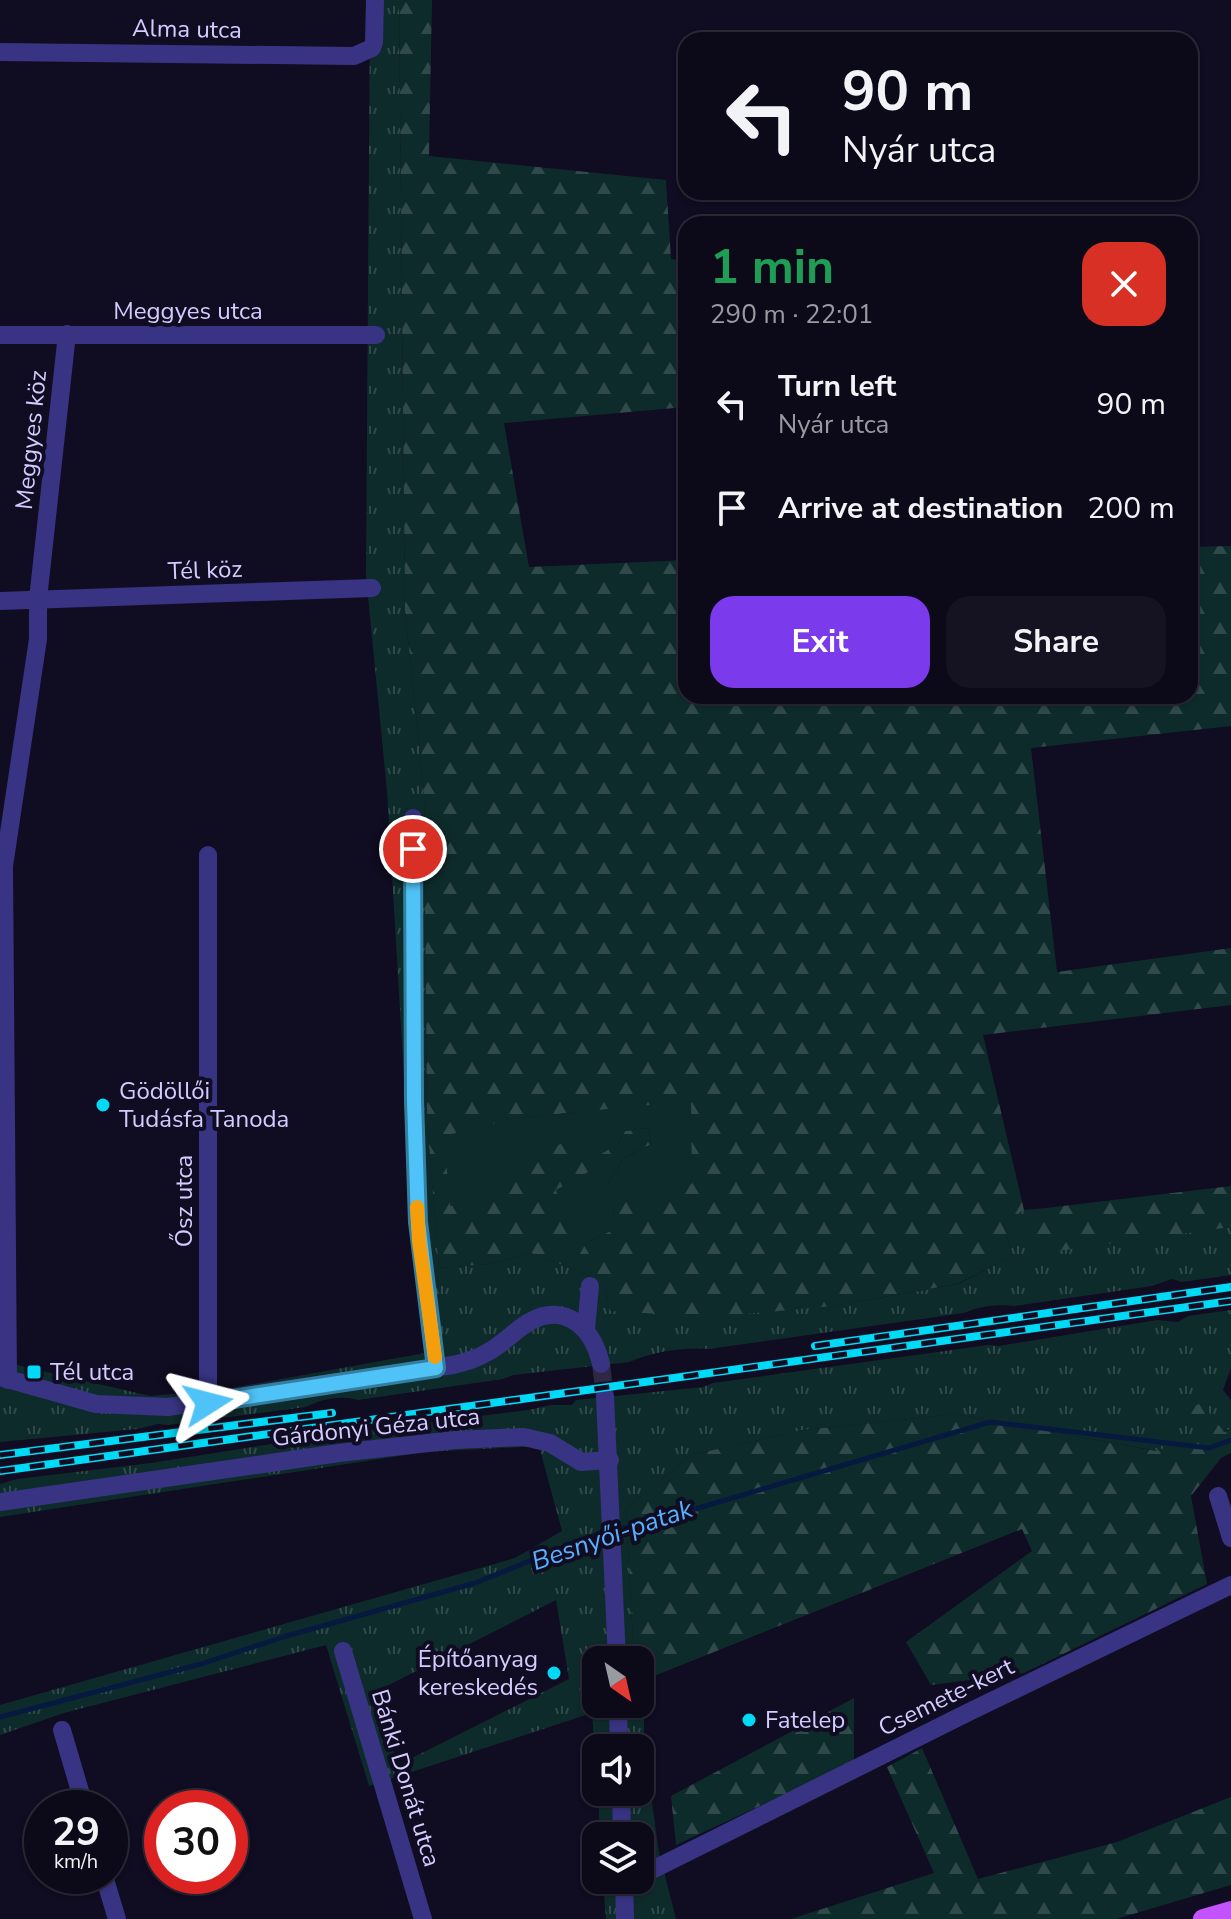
<!DOCTYPE html>
<meta charset="utf-8">
<style>
:root{--surface:#0c0919;--page:#151222;--text:#f1f3f6;--muted:#9a9aa2;--line:#2c2a38;--accent:#7c3aed}
body{margin:0;font-family:"Nunito Sans",sans-serif;background:var(--page);color:var(--text);height:100vh;display:flex;flex-direction:column;font-size:30px;white-space:nowrap}
*{box-sizing:border-box;margin:0}
p{font-size:26px;color:var(--muted)}
.icon{flex:none;width:44px;height:44px;fill:none;stroke:currentColor;stroke-width:2;stroke-linecap:round;stroke-linejoin:round}
.map{position:relative;flex:1;overflow:hidden}
.sheet{position:absolute;left:678px;top:216px;width:520px;height:488px;display:flex;flex-direction:column;background:var(--surface);border-radius:24px;box-shadow:0 2px 6px #0004,0 0 0 2px var(--line)}
.sheet>*{flex:none}
.hud{position:absolute;left:678px;top:32px;width:520px;height:168px;border-radius:24px;box-shadow:0 2px 6px #0004,0 0 0 2px var(--line);background:#0c0919;color:var(--text);overflow:hidden}
.needle{width:52px;rotate:146deg}
.controls{position:absolute;left:582px;top:1646px;display:grid;gap:16px}
.controls a{display:grid;place-items:center;width:72px;height:72px;border-radius:16px;background:var(--surface);box-shadow:0 2px 6px #0004,0 0 0 2px var(--line);font-size:40px}
.speed{position:absolute;left:24px;top:1790px;display:flex;gap:16px;font-size:40px;font-weight:700;text-align:center}
.speed>*{display:grid;place-content:center;width:104px;height:104px;border-radius:50%;background:var(--surface);box-shadow:0 2px 6px #0004,0 0 0 2px var(--line);line-height:1}
.speed small{font-size:20px;font-weight:400}
.speed .limit{border:12px solid #d22;background:#fff;color:#111}
.pin{position:absolute;display:grid;place-items:center;width:68px;height:68px;color:#fff;margin:-34px;border:4px solid #fff;border-radius:50%;box-shadow:0 2px 8px #0007}
.me{position:absolute;width:88px;margin:-44px;rotate:81deg;stroke-linejoin:round;filter:drop-shadow(0 0 6px #0008)}
.turn{display:flex;align-items:center;gap:28px;height:168px;padding:0 32px;font-size:36px}
.turn .icon{width:104px;height:104px;stroke-width:2.5}
.turn b{display:block;font-size:56px;line-height:68px}
.round{display:grid;place-items:center;flex:none;width:84px;height:84px;border-radius:24px;background:var(--page)}
.overview{display:flex;align-items:center;justify-content:space-between;height:136px;padding:0 32px}
h1{font-size:48px;font-weight:700;line-height:60px;color:#1e9e55}
.cta{display:flex;gap:16px;margin-top:auto;padding:16px 32px}
.cta a{flex:1;height:92px;border-radius:24px;background:var(--accent);color:#fff;font-size:32px;font-weight:700;line-height:92px;text-align:center}
.cta a+a{background:var(--page);color:var(--text)}
ul{padding:0;list-style:none}
li{display:flex;align-items:center;gap:24px;height:104px;padding:0 32px}
li div{flex:1}
li b{display:block;font-size:30px}
li em{font-style:normal}
.map>svg:first-child{display:block}
.grass{fill:url(#grass-tufts);fill-rule:evenodd}
.forest{fill:url(#forest-firs);fill-rule:evenodd}
.garden{fill:#0e2b2b}
.lines{fill:none;stroke-linecap:round;stroke-linejoin:round}
.stream{stroke:#061a40;stroke-width:5}
.minor-tunnel{stroke:#2d2942;stroke-width:18;stroke-dasharray:18 9;stroke-linecap:butt}
.minor{stroke:#383483;stroke-width:18}
.primary{stroke:#c253ff;stroke-width:20}
.rail-casing{stroke:#00daf7;stroke-width:8}
.rail{stroke:#100c21;stroke-width:5;stroke-dasharray:15;stroke-linecap:butt}
.route-casing{stroke:#337fa1;stroke-width:20}
.route{stroke:#4fc3f7;stroke-width:14}
.slow{stroke:#f59e0b;stroke-width:14}
.poi-dot{fill:#00daf7;stroke:#100c21;stroke-width:3}
.labels{text-anchor:middle;dominant-baseline:central;stroke-width:8;stroke-linejoin:round;paint-order:stroke}
.street-label{font-size:24px;fill:#d3ccff;stroke:#100c21}
.poi-label{font-size:24px;fill:#d3ccff;stroke:#100c21;text-anchor:start}
.water-label{font-size:26px;font-style:italic;fill:#5ab0ff;stroke:#100c21}
</style>
<div class="map">
<svg width="1231" height="1919" viewBox="0 0 1231 1919">
<defs>
<pattern id="grass-tufts" width="24" height="20" patternUnits="userSpaceOnUse" patternTransform="scale(2)"><rect width="24" height="20" fill="#0e2b2b"/><path d="M3 7l-1-3M5 7V3M7 7l1-3M15 17l-1-3M17 17v-4M19 17l1-3" fill="none" stroke="#30494b"/></pattern>
<pattern id="forest-firs" width="22" height="20" patternUnits="userSpaceOnUse" patternTransform="scale(2)"><rect width="22" height="20" fill="#0e2b2b"/><path d="M5 1l3.5 6h-7zM16 11l3.5 6h-7z" fill="#30494b"/></pattern>
</defs>
<rect width="100%" height="100%" fill="#100c21"/>
<g class="grass">
<path d="M370,0H399L405,610L424,793L427,1119L439,1268L490,1264L532,1253L585,1274L606,1290L610,1311L833,1306L958,1284L1013,1256L1003,1222L1024,1210L1046,1208L1035,1253L1231,1227V1275L1182,1282L1172,1279L1152,1286L1014,1306C998,1304 979,1306 964,1313L708,1349C682,1347 653,1352 629,1362L513,1375L503,1379L358,1400C341,1395 321,1399 306,1407L168,1425L158,1424L137,1429L0,1442V1361L150,1396L226,1389L425,1353L416,1280L387,791L366,576Z"/>
<path d="M1231,1310V1368L1223,1390L1231,1400V1429L1157,1451L955,1414L804,1430L691,1455L626,1509L634,1660H596V1704H640V1678L644,1680V1747L659,1852L676,1919H606L603,1880H640V1836H600L598,1792H640V1748H596V1768L592,1713L369,1786L326,1645L64,1713L0,1735V1705L515,1558L562,1531L539,1446L425,1452L0,1517V1484L17,1479L151,1463L309,1438C326,1441 346,1439 361,1431L528,1410L551,1405H572L576,1400L703,1387L713,1383L988,1345L999,1346L1157,1320L1178,1322L1188,1316ZM556,1600L569,1679L398,1765L373,1693Z"/>
</g>
<g class="forest">
<path d="M399,0H432L429,156L666,180L671,259L686,262V407L504,423L529,567L686,560V696H1190V547L1231,546V726L1031,748L1057,972L1231,948V1005L983,1035L1024,1210L1003,1223L1013,1256L957,1284L833,1306L711,1317L610,1311L606,1290L585,1274L532,1253L490,1264L439,1268L427,1120L424,793L405,610ZM691,1102L613,1205L614,1229L586,1243L598,1186L610,1180L625,1157L652,1144L648,1128L625,1131L618,1144L566,1140L507,1171L515,1118Z"/>
<path d="M1231,1186V1227L1035,1254L1027,1229L1041,1220L1046,1208Z"/>
<path d="M1202,1403L1224,1432L1231,1429V1453L1221,1458L1191,1496L1207,1584L1024,1673L931,1685L906,1642L1032,1551L1022,1529L644,1680L640,1678V1660H634L626,1509L691,1455L804,1430L955,1414L1156,1451L1201,1436L1186,1409Z"/>
<path d="M854,1698V1762L676,1845L671,1796Z"/>
<path d="M922,1748L978,1879L1117,1842L1231,1797V1885L1116,1919H791L934,1873L887,1767Z"/>
</g>
<path class="garden" d="M691,1101L692,1184L613,1205L615,1229L586,1243L577,1259L556,1190L588,1172L598,1186L610,1180L625,1157L652,1144L648,1128L625,1131L618,1144L596,1157L566,1141L508,1171L506,1191L450,1206L444,1136L515,1118Z"/>
<g class="lines">
<path class="stream" d="M0,1717L201,1664L283,1637L475,1583L595,1535L661,1519L990,1422L1209,1448L1231,1440"/>
<path class="minor-tunnel" d="M601,1364L605,1397"/>
<g class="minor">
<path d="M0,52L354,56L372,48L374,42L375,0"/>
<path d="M0,335H376"/>
<path d="M0,601L372,588"/>
<path d="M413,818L414,1101L418,1222L436,1368"/>
<path d="M586,1329L590,1286"/>
<path d="M0,1377L96,1404L168,1407L453,1365C465,1362 477,1359 488,1352C503,1344 514,1331 529,1322C566,1301 593,1329 601,1364"/>
<path d="M8,1380L4,866L38,639V599L67,334"/>
<path d="M605,1397L617,1660"/>
<path d="M208,1403V855"/>
<path d="M1218,1496L1231,1538"/>
<path d="M0,1502L339,1453L455,1440L524,1437L550,1443L581,1462L610,1460"/>
<path d="M343,1651L423,1919"/>
<path d="M618,1704L619,1748"/>
<path d="M62,1730L85,1808"/>
<path d="M621,1792L622,1836"/>
<path d="M104,1876L117,1919"/>
<path d="M640,1876L971,1711L1231,1585"/>
<path d="M624,1880L625,1919"/>
</g>
<path class="primary" d="M1203,1919L1231,1911"/>
<g class="rail-casing">
<g id="rail">
<path d="M815,1346L1231,1287"/>
<path d="M0,1455L332,1413"/>
<path d="M0,1471L1231,1301"/>
</g>
</g>
<use href="#rail" class="rail"/>
</g>
<g class="lines">
<g class="route-casing">
<path id="route" d="M208,1403L436,1368L418,1222L414,1101L413,849"/>
</g>
<use href="#route" class="route"/>
<path class="slow" d="M417,1207L419,1241L435,1357"/>
</g>
<g class="poi-dot">
<circle cx="103" cy="1105" r="8"/>
<rect x="26" y="1364" width="16" height="16" rx="4"/>
<circle cx="554" cy="1673" r="8"/>
<circle cx="749" cy="1720" r="8"/>
</g>
<g class="labels">
<g class="street-label">
<text transform="translate(187 29) rotate(1)">Alma utca</text>
<text x="188" y="311">Meggyes utca</text>
<text transform="translate(31 440) rotate(-84)">Meggyes köz</text>
<text transform="translate(205 570) rotate(-2)">Tél köz</text>
<text transform="translate(184 1201) rotate(-90)">Ősz utca</text>
<text transform="translate(376 1427) rotate(-6)">Gárdonyi Géza utca</text>
<text transform="translate(946 1697) rotate(-26)">Csemete-kert</text>
<text transform="translate(406 1778) rotate(73)">Bánki Donát utca</text>
</g>
<g class="poi-label">
<text x="119" y="1091">Gödöllői<tspan x="119" dy="28">Tudásfa Tanoda</tspan></text>
<text x="50" y="1372">Tél utca</text>
<text x="538" y="1659" text-anchor="end">Építőanyag<tspan x="538" dy="28">kereskedés</tspan></text>
<text x="765" y="1720">Fatelep</text>
</g>
<g class="water-label">
<text transform="translate(612 1535) rotate(-19)">Besnyői-patak</text>
</g>
</g>
</svg>
<div class="controls">
<a><svg class="needle" viewBox="-14 -14 28 28"><path d="M0-13l5 13h-10z" fill="#e53935"/><path d="M0 13l5-13h-10z" fill="#9a9aa2"/></svg></a>
<a><svg class="icon" aria-label="sound" viewBox="0 0 24 24"><path d="M4 9h4l5-4v14l-5-4H4zM17 9q2 3 0 6"/></svg></a>
<a><svg class="icon" aria-label="layers" viewBox="0 0 24 24"><path d="M12 4l9 5-9 5-9-5zM3 14l9 5 9-5"/></svg></a>
</div>
<div class="speed"><div>29<small>km/h</small></div><div class="limit">30</div></div>
<div class="pin" style="left:413px;top:849px;background:#d93025"><svg class="icon" aria-label="arrive" viewBox="0 0 24 24"><path d="M6 21V4h12l-3 4 3 4H6"/></svg></div>
<svg class="me" style="left:208px;top:1403px" viewBox="-20 -20 40 40"><path d="M0-17L14 15 0 8-14 15z" fill="#4fc3f7" stroke="#fff" stroke-width="4"/></svg>
<div class="hud">
<div class="turn"><svg class="icon" aria-label="left" viewBox="0 0 24 24"><path d="M17 20v-9H6M10 6l-5 5 5 5"/></svg><div><b>90 m</b>Nyár utca</div></div>
</div>
<section class="sheet">
<div class="overview"><div><h1>1 min</h1><p>290 m · 22:01</p></div><a class="round" style="background:#d93025;color:#fff"><svg class="icon" aria-label="close" viewBox="0 0 24 24"><path d="M6 6l12 12M18 6L6 18"/></svg></a></div>
<ul>
<li><svg class="icon" aria-label="left" viewBox="0 0 24 24"><path d="M17 20v-9H6M10 6l-5 5 5 5"/></svg><div><b>Turn left</b><p>Nyár utca</p></div><em>90 m</em></li>
<li><svg class="icon" aria-label="arrive" viewBox="0 0 24 24"><path d="M6 21V4h12l-3 4 3 4H6"/></svg><div><b>Arrive at destination</b></div><em>200 m</em></li>
</ul>
<div class="cta"><a>Exit</a><a>Share</a></div>
</section>
</div>
